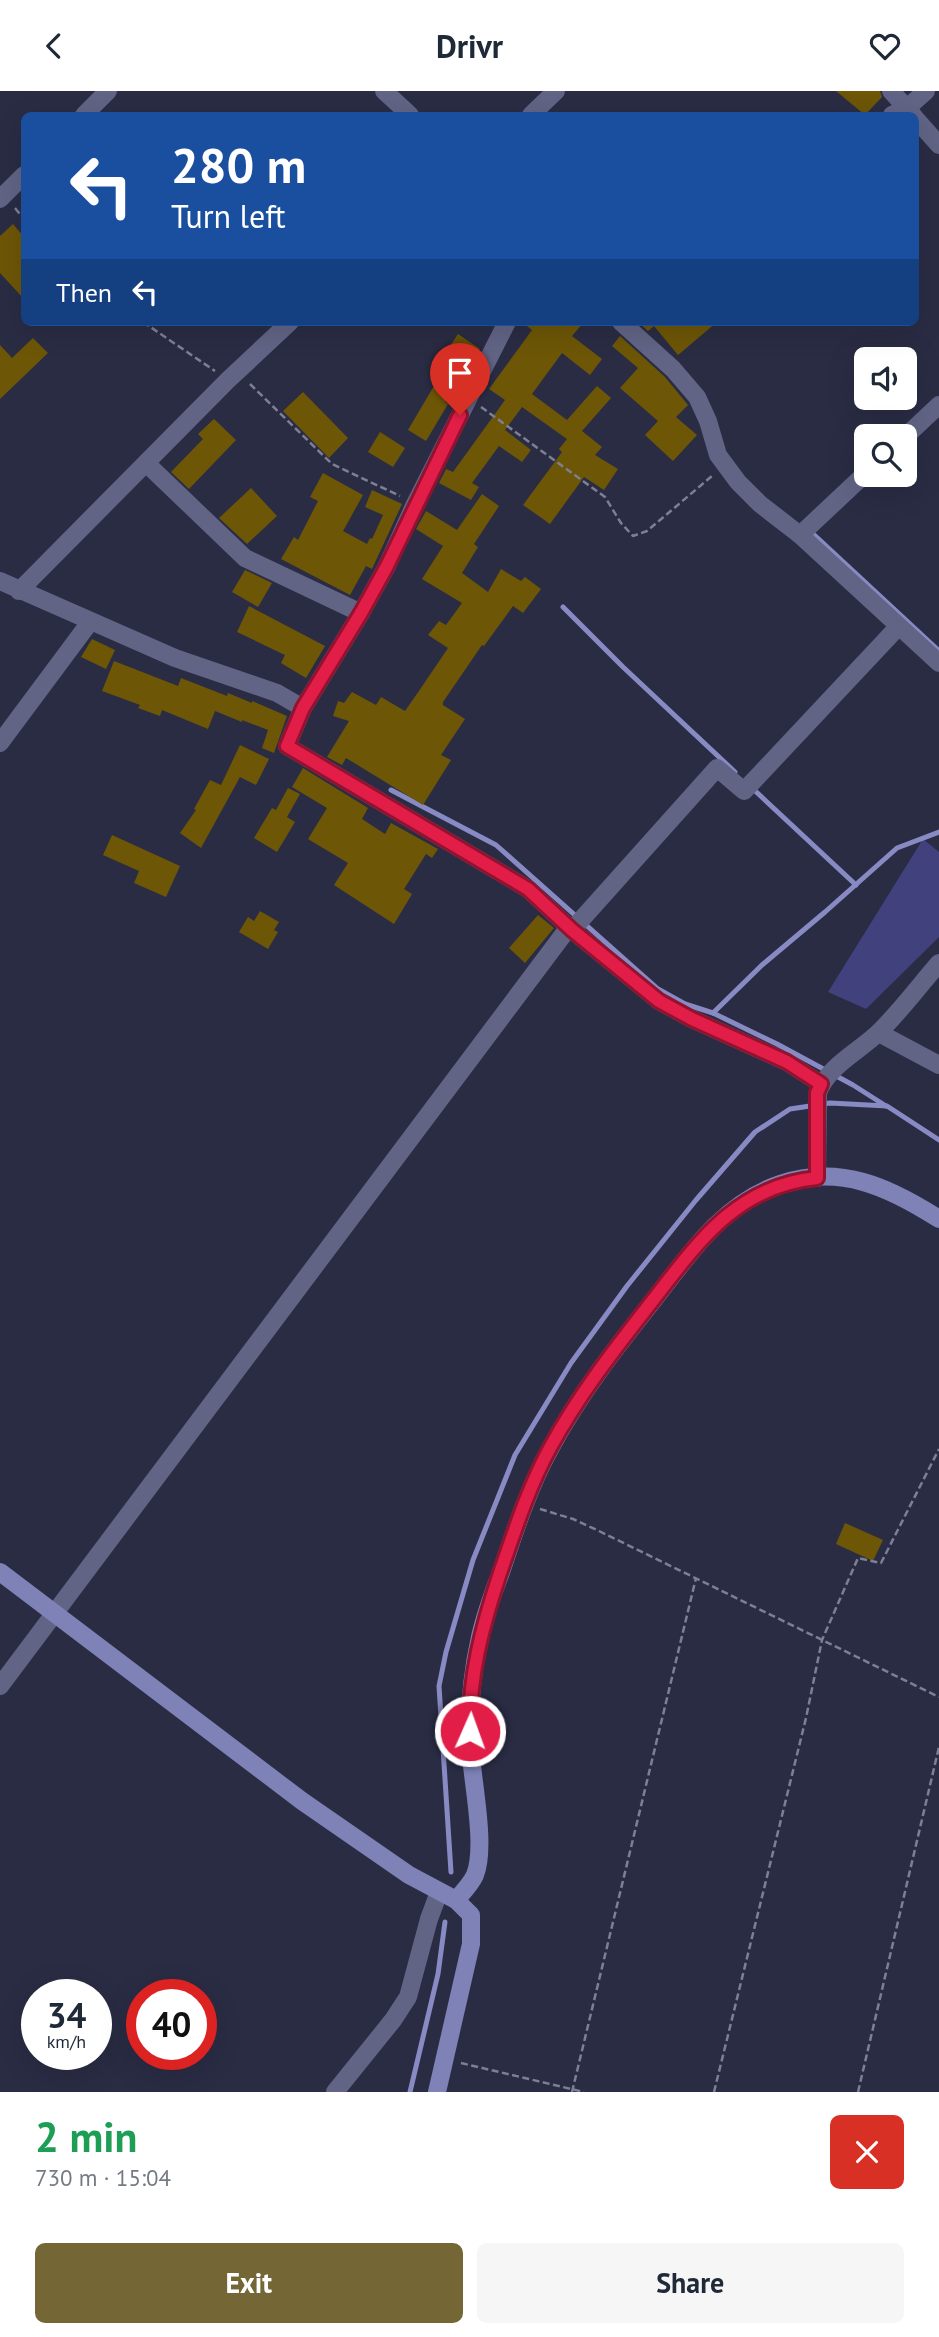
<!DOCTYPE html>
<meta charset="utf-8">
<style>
:root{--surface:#fff;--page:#f6f6f7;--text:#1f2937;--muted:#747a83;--accent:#746735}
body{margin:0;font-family:"PT Sans",sans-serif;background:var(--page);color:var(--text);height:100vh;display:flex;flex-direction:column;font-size:26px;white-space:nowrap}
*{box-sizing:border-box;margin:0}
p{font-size:23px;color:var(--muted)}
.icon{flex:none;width:38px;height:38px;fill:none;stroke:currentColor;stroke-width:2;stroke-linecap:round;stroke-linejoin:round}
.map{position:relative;height:2001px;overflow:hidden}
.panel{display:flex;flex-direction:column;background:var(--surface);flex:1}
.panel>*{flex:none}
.top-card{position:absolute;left:21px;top:21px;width:898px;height:214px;border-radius:10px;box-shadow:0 7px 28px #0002;background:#1a4fa0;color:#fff;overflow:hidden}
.buttons{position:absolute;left:854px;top:256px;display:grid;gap:14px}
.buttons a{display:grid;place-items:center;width:63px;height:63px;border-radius:10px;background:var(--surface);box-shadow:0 7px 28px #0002;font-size:35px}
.speed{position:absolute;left:21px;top:1888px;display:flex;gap:14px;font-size:35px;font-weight:700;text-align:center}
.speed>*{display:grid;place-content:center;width:91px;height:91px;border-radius:50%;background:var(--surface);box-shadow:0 7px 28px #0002;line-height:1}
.speed small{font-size:18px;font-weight:400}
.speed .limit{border:10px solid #d22;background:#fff;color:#111}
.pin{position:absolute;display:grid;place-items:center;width:60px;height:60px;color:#fff;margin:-72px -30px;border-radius:50% 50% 50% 0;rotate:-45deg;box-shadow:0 0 7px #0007}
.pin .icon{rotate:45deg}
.me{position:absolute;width:77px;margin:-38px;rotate:2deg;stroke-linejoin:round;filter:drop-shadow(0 0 5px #0008)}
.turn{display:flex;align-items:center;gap:24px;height:147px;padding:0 35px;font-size:32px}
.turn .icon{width:91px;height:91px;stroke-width:2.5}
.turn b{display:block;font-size:49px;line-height:60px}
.then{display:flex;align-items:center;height:66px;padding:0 35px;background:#0003;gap:14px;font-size:26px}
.round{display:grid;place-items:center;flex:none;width:74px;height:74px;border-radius:10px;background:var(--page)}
.headline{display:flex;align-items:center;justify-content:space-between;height:119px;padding:0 35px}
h1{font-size:42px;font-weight:600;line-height:52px;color:#1e9e55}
.button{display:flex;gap:14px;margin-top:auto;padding:14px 35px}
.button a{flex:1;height:80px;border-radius:10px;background:var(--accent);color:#fff;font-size:28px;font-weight:600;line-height:80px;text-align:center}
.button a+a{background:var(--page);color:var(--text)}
header{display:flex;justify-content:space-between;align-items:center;height:91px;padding:0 35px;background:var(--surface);font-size:32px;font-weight:600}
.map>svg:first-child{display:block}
.green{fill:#41417d}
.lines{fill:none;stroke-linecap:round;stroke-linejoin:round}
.stream{stroke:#888ac3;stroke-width:5}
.building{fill:#6d5606}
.path{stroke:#7d7f94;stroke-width:2.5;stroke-dasharray:7 3.5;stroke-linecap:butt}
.street{stroke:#616485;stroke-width:18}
.secondary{stroke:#7e82b6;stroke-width:18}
.route-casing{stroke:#92132f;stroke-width:18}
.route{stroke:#e11d48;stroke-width:12}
</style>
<header><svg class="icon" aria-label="back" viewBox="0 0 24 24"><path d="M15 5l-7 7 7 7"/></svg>Drivr<svg class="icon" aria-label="heart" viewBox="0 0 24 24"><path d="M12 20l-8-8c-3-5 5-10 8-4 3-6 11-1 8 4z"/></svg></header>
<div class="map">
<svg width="939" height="2001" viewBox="0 0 939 2001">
<rect width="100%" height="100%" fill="#2a2c44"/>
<path class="green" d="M923,748L939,761V846L866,918L828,901Z"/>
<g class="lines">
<g class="stream">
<path d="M810,440L939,560"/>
<path d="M563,516L623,576L735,681"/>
<path d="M752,697L856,794"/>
<path d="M391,699L496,754L658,898L685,913L713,922L777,953L853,994L886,1015"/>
<path d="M713,922L762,874L825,821L897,757L939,741"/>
<path d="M451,1781L439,1595L446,1561L473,1469L515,1364L571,1272L627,1195L696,1109L755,1041L790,1018L830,1012L887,1015L939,1049"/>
<path d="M410,2001L438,1883L445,1831"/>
</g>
</g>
<g class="building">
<path d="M836,0H880L882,6L865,24Z"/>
<path d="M13,133L24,146V208L0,182V145Z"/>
<path d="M522,231H584L572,245L602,268L590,284L562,262L532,303L567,329L597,295L611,307L582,340L602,356L595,364L618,378L604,399L584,386L550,433L523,414L562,361L559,358L567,348L522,316L505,339L531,359L522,371L499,355L472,392L479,396L471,409L439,392L446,378L453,381L505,309L489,298L532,239Z"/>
<path d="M638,231H717L678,264L654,235L648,240Z"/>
<path d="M458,243L480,258L445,311L448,313L426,350L408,339L441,283L434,279Z"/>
<path d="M620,245L665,286L688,314L676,326L697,344L673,370L645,344L658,330L620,297L638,277L612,255Z"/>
<path d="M33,247L48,262L0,308V254L12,267Z"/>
<path d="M303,301L348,347L329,367L283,320Z"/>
<path d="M214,328L236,349L189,398L171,381L203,348L198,343Z"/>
<path d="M380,341L405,357L393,376L368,361Z"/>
<path d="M323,382L363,404L343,440L367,453L370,447L372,448L383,424L365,416L372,399L402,413L372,478L366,475L350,504L281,468L294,446L298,449L318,410L310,406Z"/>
<path d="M251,397L277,425L247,453L219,427Z"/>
<path d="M482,403L499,415L474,453L478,456L462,482L488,501L501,478L521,490L525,486L541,498L523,522L513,515L484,555L482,554L443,611V614L465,628L441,664L451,669L423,714L346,667L342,674L327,666L349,630L333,625L338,610L344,612L352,601L376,614L381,606L405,620L421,597L448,557L428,544L439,530L446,534L462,512L422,488L443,455L416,438L426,420L457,439Z"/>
<path d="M245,479L272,492L258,516L232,501Z"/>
<path d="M249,515L325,555L306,587L281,572L285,564L237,541Z"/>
<path d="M92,548L115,559L106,578L81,566Z"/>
<path d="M114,570L178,595L181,587L227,605L228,602L252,612V610L287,625L274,662L262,657L268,639L242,629V631L215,620L208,638L162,619L160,625L138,617L140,614L102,600Z"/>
<path d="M240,654L269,668L256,694L240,686L201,757L180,742L196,719L194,718L210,689L221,694Z"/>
<path d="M303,677L368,717L362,728L385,743L391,732L438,758L432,767L426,763L404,798L412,803L394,833L334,794L348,772L308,748L327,717L292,696Z"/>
<path d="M288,697L300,703L287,726L295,731L277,761L254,747L272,717L276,719Z"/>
<path d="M112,744L180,775L166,806L134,792L139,780L103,764Z"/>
<path d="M260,820L279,831L274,839L278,841L268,858L239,841L248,826L254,830Z"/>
<path d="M538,824L554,837L525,872L509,857Z"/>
<path d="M845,1432L883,1449L873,1470L836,1453Z"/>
</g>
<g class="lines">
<g class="path">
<path d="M15,117L24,128"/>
<path d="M143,231L215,280"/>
<path d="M250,293L332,373L400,405"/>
<path d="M481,316L605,406L621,432L633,445L647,440L712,385"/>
<path d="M540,1418L573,1428L599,1440L939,1606"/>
<path d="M461,1972L584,2001"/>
<path d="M572,2001L696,1487"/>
<path d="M714,2001L806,1627L822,1549L858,1467L881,1472L939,1358"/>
<path d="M858,2001L939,1656"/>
</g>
<g class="street">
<path d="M384,0L410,24"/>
<path d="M891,0L913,24"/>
<path d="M84,24L108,0"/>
<path d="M531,24L556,0"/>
<path d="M892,24L907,17L926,0"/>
<path d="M915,27L939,54"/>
<path d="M0,108L24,84"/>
<path d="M507,231L415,413L387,475L361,522L303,617L287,655L528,798L572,839L659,910L692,928L787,971L821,993"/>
<path d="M621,231L673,278L697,306L708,330L718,364L738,391L760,413L800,444L939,572"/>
<path d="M905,346L939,314"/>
<path d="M147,373L245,467L361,522"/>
<path d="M800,444L866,382"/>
<path d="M0,490L175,567L277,602L303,617"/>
<path d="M19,500L228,289L290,231"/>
<path d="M0,652L90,531"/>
<path d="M572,839L717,677L744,700L898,536"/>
<path d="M879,942L939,974"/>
<path d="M817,1087L818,1002C828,975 858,961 878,942C900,921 919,895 939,872"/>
<path d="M0,1595L569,836"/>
<path d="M335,2001L393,1929L408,1906L429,1828L439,1801"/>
</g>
<g class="secondary">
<path d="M0,1481L302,1710L409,1784L456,1809L471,1824V1853L437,2001"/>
<path d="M456,1809C463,1801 471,1793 475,1784C487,1754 471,1685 470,1652C469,1616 472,1581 480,1546C485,1524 493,1502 501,1481C515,1439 529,1396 550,1358C579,1303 618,1254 656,1206C690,1162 724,1112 780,1093C840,1073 889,1096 939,1128"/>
</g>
</g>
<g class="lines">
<g class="route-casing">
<path id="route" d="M460,324L387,475L361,522L303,617L287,655L528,798L572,839L659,910L692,928L787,971L821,993L817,1002V1087C735,1095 697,1153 650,1213C614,1259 578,1305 550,1357C528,1397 514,1442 499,1485C482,1536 469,1586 470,1640"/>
</g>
<use href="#route" class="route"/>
</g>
</svg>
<div class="buttons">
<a><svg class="icon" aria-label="sound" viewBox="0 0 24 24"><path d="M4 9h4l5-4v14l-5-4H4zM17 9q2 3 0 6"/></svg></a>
<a><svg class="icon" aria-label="search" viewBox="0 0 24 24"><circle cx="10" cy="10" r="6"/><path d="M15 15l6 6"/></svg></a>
</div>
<div class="speed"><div>34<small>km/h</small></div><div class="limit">40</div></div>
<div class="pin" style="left:460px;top:324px;background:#d93025"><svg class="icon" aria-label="arrive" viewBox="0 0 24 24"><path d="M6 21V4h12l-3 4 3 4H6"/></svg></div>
<svg class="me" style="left:470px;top:1640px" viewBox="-20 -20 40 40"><circle r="17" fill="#e11d48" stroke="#fff" stroke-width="3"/><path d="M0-11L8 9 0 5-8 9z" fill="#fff"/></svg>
<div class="top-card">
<div class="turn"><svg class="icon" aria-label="left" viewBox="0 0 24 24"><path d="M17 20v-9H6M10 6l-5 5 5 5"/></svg><div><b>280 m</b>Turn left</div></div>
<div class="then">Then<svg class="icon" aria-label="left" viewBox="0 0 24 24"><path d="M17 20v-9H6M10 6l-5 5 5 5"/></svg></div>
</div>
</div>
<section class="panel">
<div class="headline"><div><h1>2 min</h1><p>730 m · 15:04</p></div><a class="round" style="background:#d93025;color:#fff"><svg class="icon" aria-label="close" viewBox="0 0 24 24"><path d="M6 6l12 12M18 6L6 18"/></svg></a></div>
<div class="button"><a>Exit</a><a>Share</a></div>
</section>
